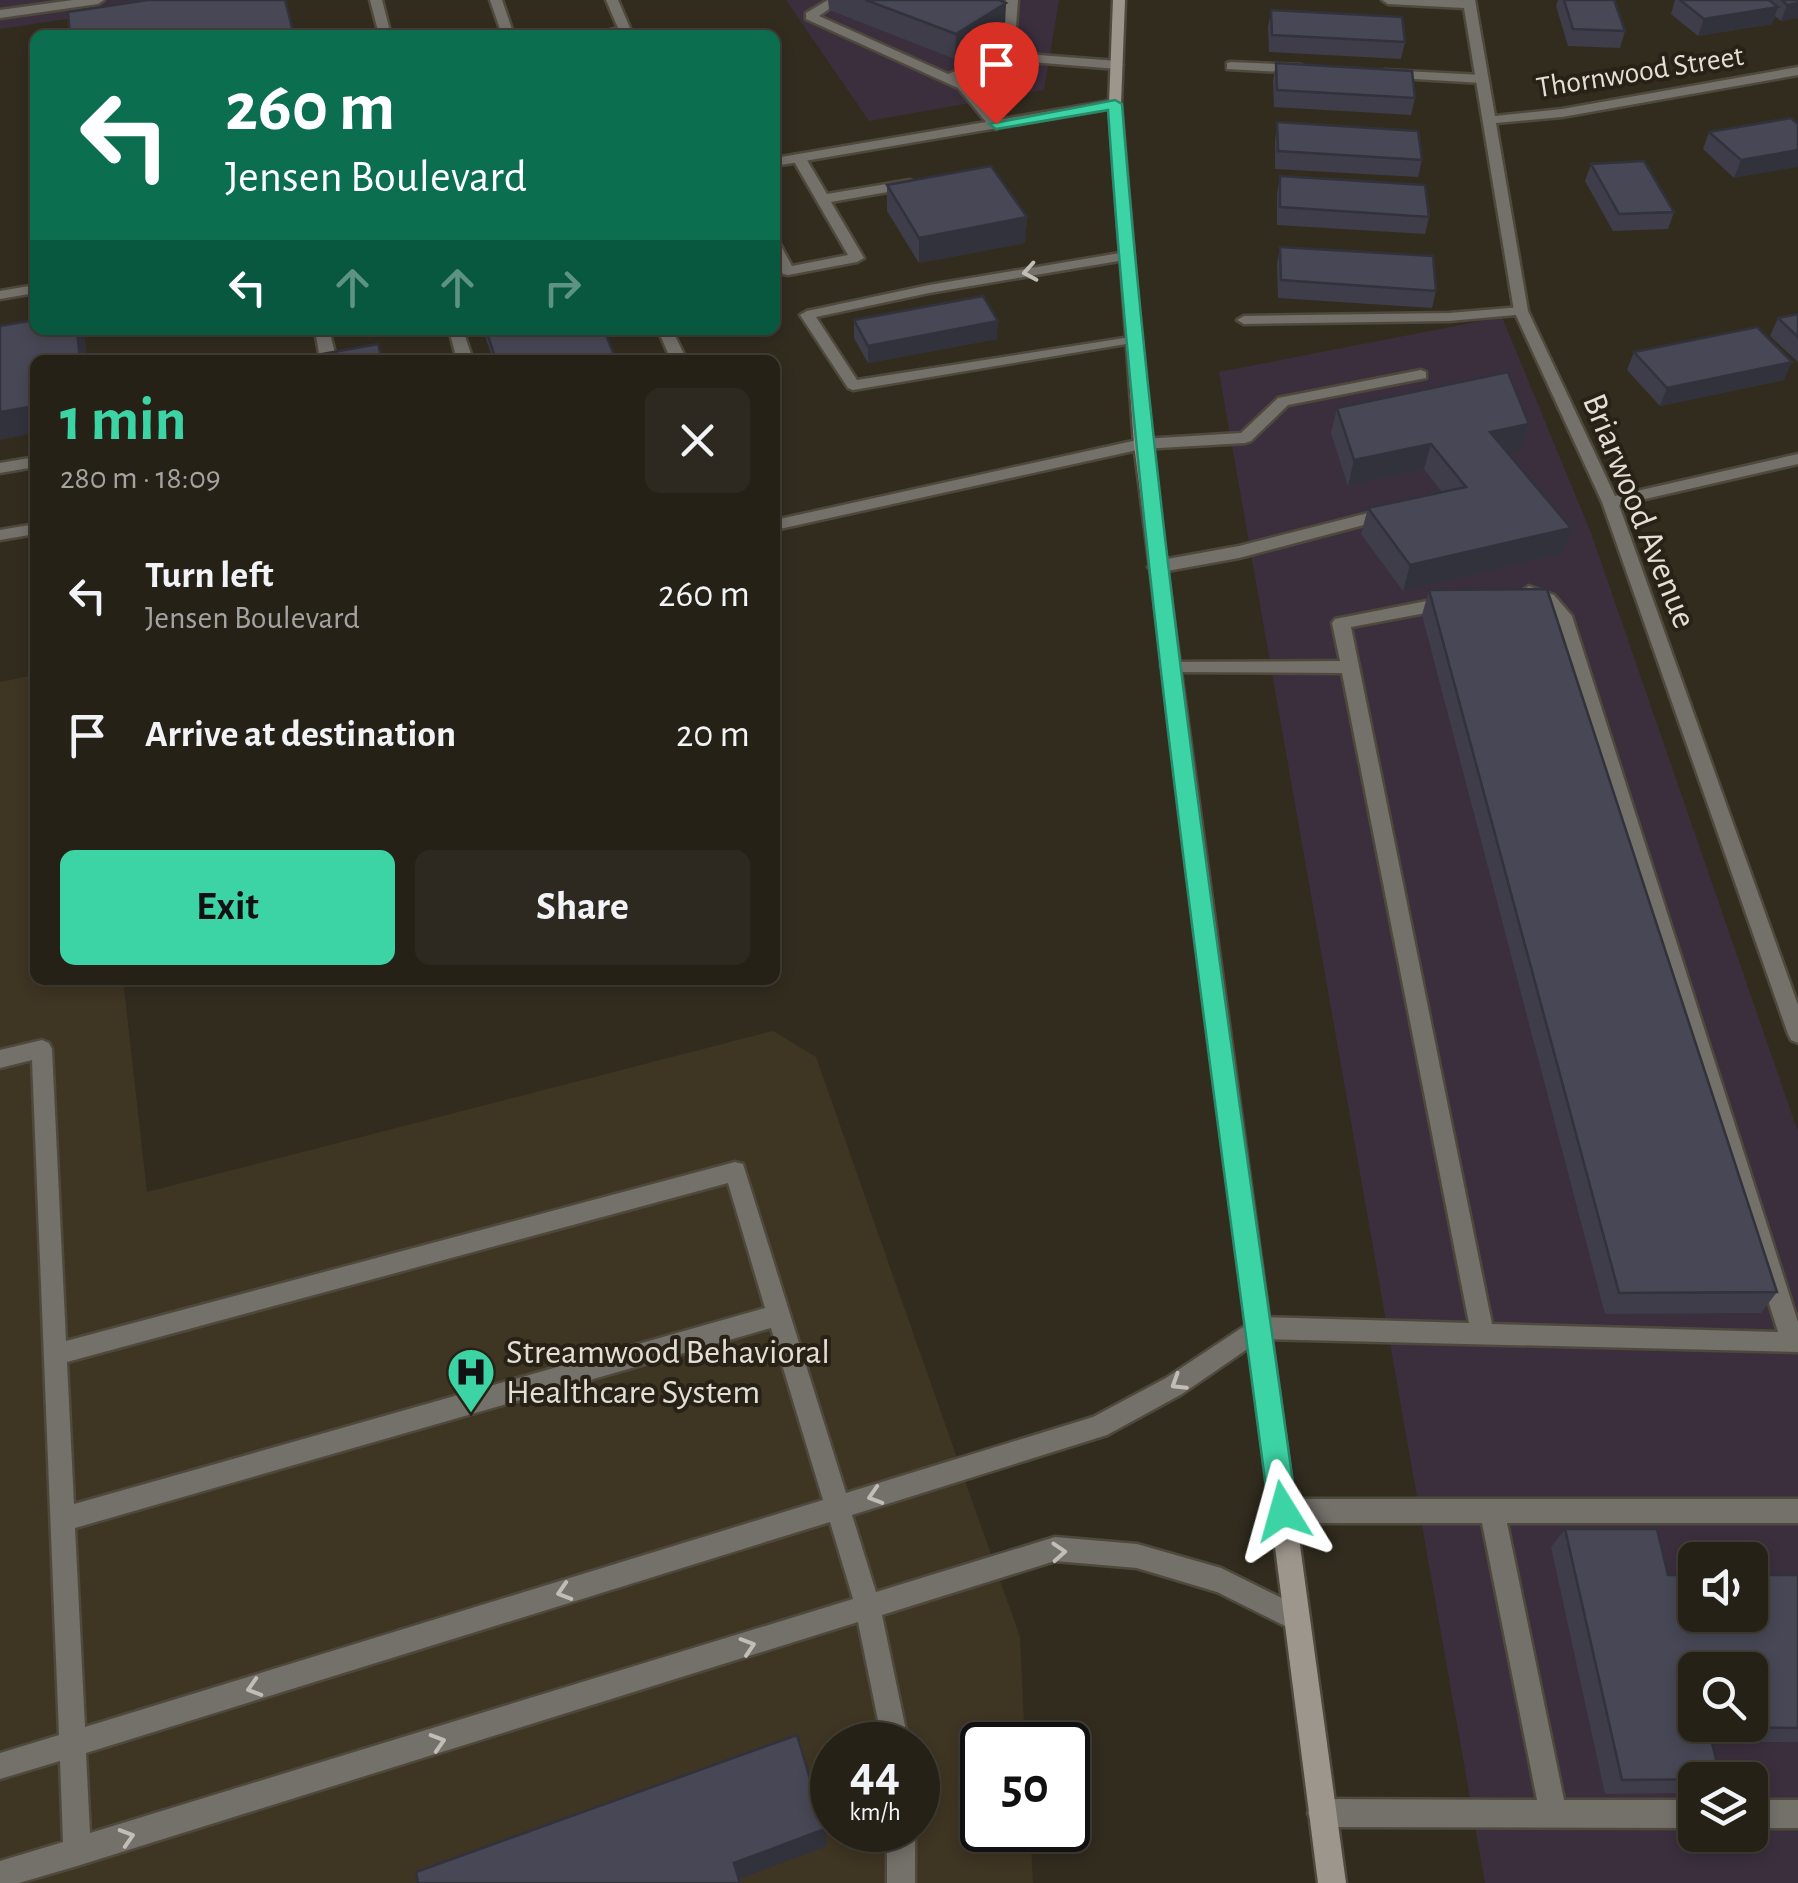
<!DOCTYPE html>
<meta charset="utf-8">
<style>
:root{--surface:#262117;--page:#2e2920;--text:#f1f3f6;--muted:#a4a3a1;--line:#423e36;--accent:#3cd4a4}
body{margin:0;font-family:"Alegreya Sans",sans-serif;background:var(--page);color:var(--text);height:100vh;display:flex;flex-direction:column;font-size:38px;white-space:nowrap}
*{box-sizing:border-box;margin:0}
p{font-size:32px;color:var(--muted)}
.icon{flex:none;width:55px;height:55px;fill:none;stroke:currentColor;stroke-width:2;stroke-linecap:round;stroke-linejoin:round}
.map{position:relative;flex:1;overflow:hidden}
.sheet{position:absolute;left:30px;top:355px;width:750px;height:630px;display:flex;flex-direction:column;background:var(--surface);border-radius:15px;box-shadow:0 5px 15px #0003,0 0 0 2px var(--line)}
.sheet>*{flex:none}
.guide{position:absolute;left:30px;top:30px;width:750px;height:305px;border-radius:15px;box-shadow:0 5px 15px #0003,0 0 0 2px var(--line);background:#0b6e4f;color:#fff;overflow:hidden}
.controls{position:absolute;left:1678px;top:1542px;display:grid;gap:20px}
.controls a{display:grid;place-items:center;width:90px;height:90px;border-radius:15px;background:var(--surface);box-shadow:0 5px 15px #0003,0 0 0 2px var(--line);font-size:50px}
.speed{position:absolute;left:810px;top:1722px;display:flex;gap:20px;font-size:50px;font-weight:700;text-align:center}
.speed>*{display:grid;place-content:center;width:130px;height:130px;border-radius:50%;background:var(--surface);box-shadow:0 5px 15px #0003,0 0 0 2px var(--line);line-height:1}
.speed small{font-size:25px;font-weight:400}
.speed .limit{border:5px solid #111;border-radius:15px;background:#fff;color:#111}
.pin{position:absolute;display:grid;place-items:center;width:85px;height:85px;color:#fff;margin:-102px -42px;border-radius:50% 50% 50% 0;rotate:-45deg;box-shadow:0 0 10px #0007}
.pin .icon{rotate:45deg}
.me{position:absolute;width:110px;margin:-55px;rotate:352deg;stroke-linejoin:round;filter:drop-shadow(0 0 8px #0008)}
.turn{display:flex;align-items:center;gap:35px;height:210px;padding:0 30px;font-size:45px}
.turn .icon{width:130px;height:130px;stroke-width:2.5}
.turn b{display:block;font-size:70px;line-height:85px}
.lanes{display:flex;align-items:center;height:95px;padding:0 30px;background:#0003;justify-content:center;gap:50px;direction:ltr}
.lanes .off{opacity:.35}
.round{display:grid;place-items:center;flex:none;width:105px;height:105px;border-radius:15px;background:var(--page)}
.overview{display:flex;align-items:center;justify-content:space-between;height:170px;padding:0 30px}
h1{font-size:60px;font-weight:700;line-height:75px;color:var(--accent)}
.button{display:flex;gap:20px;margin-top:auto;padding:20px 30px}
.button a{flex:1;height:115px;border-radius:15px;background:var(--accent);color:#111;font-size:40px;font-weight:700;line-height:115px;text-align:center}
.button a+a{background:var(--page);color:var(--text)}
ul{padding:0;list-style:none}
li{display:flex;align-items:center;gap:30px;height:140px;padding:0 30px}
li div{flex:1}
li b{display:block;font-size:38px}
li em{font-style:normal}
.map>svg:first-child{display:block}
.commercial{fill:#3b2f3e;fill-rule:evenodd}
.built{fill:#3f3523;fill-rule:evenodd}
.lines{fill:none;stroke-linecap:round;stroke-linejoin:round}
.service-casing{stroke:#4e493c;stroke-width:5}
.minor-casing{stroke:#4e493c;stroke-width:5}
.secondary-casing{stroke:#4e493c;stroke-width:5}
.service{fill:#74706a;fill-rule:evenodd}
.minor{fill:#74706a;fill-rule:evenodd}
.secondary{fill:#9d968d;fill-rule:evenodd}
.wall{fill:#3e3d49}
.shaded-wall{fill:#32323c}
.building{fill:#484755;stroke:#32323c;stroke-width:2.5;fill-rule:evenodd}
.oneway{stroke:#c2beb6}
.route{fill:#3cd4a4;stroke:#278a6b;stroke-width:2.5}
.labels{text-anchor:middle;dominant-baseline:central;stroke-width:8;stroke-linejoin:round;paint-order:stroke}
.far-street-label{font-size:30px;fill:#e3dfd7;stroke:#282216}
.street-label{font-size:35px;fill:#e3dfd7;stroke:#282216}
.poi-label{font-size:35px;fill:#e3dfd7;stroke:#282216;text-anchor:start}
</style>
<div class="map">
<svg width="1798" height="1883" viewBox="0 0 1798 1883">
<rect width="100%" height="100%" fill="#322c1f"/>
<g class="commercial">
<path d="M0,0H195L0,29Z"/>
<path d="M786,0H1059L1044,90L869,121Z"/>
<path d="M1502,317L1591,533L1798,1132V1883H1485L1219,372ZM1695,1560H1750V1615H1695ZM1695,1670H1750V1725H1695ZM1695,1780H1750V1835H1695Z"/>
</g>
<path class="built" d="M35,675V980H123L147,1192L773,1031L816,1057L1020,1637L1025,1745H982V1830H1030L1033,1883H0V682ZM832,1745H918V1830H832Z"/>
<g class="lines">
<g class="service-casing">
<g id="service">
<path d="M73,0H104L98,4L0,18V10Z"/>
<path d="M370,0H382L391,35H379Z"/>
<path d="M490,0H502L514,35H502Z"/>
<path d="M606,0H618L633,35H591L618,28Z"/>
<path d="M828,0H842L819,16L948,74L1001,54L1006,0H1018L1014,53L1117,61L1123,65L1117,69L1008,60L959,78L968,82L1001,122L1003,125L996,129L991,128L958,88L806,19V13Z"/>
<path d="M1231,62L1301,65L1307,69L1301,73L1227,69V63Z"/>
<path d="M1385,70L1482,75L1488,79L1482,83L1381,77V71Z"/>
<path d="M794,155H804L827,194L910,180L917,184L910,188L831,202L864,258L857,262L788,275L783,274L775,260V243L780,244L792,266L848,255L792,158Z"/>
<path d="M1126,252L1133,256L1131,259L929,293L816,317L857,380L1137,336V342L1132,343L853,390L848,388L800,315L807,311L929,285Z"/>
<path d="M1521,307L1526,308V314L1449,321L1244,324L1237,320L1244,316L1449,313Z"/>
<path d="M315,330H329L335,353L332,356L327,358L319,353Z"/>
<path d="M449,330H463L473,360H457Z"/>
<path d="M658,330H672L687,360H671Z"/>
<path d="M1421,370L1426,372V378L1288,405L1251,441L1245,443L1142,449L775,530V520L1142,439L1241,433L1278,398Z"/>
<path d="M35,457V467L0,473V463Z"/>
<path d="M1388,508L1394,509V517L1239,558L1156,573L1148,567L1156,561L1239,546Z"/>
<path d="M35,524V534L0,540V530Z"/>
<path d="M1529,586L1554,595L1572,616L1798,1322V1352L1262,1339L1182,1394L1107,1435L852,1515L876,1592L1055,1537L1137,1544L1221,1568L1306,1610L1310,1619L1306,1628L1297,1632L1217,1592L1137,1568L1055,1561L882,1615L909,1745H883L858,1622L77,1866L19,1883H0V1861L63,1842L60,1761L0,1779V1753L59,1735L32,1060L0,1068V1050L42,1040L49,1043L52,1049L66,1341L735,1162L743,1164L846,1493L1093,1417L1166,1378L1258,1317L1469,1323L1342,673L1170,672L1164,670L1161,666L1164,662L1340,661L1332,623L1335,619L1447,597L1453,599L1456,603L1453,607L1447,609L1351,627L1492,1324L1778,1332L1555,618L1542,603L1520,592ZM728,1183L765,1308L74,1504L67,1362ZM771,1328L823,1500L85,1727L75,1528ZM830,1522L853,1599L90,1833L86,1753Z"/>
<path d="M1283,1499H1798V1523H1507L1564,1800H1695V1828L1322,1827L1312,1823L1308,1813L1312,1803L1322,1799L1537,1800L1482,1523H1283L1274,1520L1271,1511L1274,1502Z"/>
<rect x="1750" y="1800" width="48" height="28"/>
<rect x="887" y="1830" width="28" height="53"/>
</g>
</g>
<g class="minor-casing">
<g id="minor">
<path d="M1382,0H1475L1495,116L1562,109L1798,67V75L1562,117L1496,123L1528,311L1615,496L1798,454V464L1619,505L1798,1005V1043L1791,1040L1788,1034L1602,502L1514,311L1464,8L1388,4Z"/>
<path d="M1115,100L1120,101V107L775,166V158Z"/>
<path d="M35,285V293L0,299V291Z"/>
</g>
</g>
<g class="secondary-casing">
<path id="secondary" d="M1113,0H1125L1121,104L1150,444L1346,1883H1318L1134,444L1109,104Z"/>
</g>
<use href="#service" class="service"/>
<use href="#minor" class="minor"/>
<use href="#secondary" class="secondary"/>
</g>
<g class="wall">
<path d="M828,0H999L1005,27L955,59L829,10Z"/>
<path d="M1558,0H1614L1625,31L1620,48L1568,46L1556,6Z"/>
<path d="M1675,0H1798V18L1781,21L1775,16L1772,24L1698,36L1671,14Z"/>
<path d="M1271,10L1405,42L1401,59L1269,52L1268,27Z"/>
<path d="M1276,63L1415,98L1411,115L1274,107L1273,80Z"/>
<path d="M1791,118L1734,178L1703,149L1709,132Z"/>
<path d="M1277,122L1422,160L1418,177L1275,169V140Z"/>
<path d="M1591,164L1674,212L1668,229L1613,231L1585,181Z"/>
<path d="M1280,176L1429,217L1425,234L1277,225V194Z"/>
<path d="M887,185L1027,217L1025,243L919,263L887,211Z"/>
<path d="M1280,247L1436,291L1432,308L1278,298L1277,264Z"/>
<path d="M1798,314V362L1770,336L1778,318Z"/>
<path d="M854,320L997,339L868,363L854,338Z"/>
<path d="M483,330H604L616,360H493Z"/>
<path d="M1634,352L1784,380L1660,406L1627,370Z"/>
<path d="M1337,408L1529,424L1521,450L1507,452L1562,554L1403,591L1361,534L1368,508L1442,492L1424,469L1348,486L1331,433Z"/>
<path d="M1429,590L1777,1292L1761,1313L1605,1314L1422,615Z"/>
<path d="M1565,1529L1668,1575H1798V1742H1712L1695,1780V1793L1605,1794L1551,1547Z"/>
</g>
<g class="shaded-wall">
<path d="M1006,3L1005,27L955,59L956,34Z"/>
<path d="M1798,3V18L1781,21L1787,5Z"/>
<path d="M1778,7L1772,24L1698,36L1704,19Z"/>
<path d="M1798,150V167L1734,178L1741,160Z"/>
<path d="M1027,217L1025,243L919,263V238Z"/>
<path d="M998,321L997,339L868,363V346Z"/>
<path d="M77,330H82L85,339L87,360H80Z"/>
<path d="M1792,362L1784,380L1660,406L1667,388Z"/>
<path d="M35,406V433L0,440V412Z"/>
<path d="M1529,424L1521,450L1482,458L1490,432Z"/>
<path d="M1431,444L1424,469L1348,486L1354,460Z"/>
<path d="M1571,528L1562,554L1403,591L1410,565Z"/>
<path d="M825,1829L827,1846L739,1879L734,1863Z"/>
</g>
<g class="building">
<path d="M148,0H285L294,35H70L68,12Z"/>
<path d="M866,0H999L1006,3L956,34Z"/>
<path d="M1564,0H1614L1625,31L1573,29Z"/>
<path d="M1680,0H1769L1778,7L1704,19Z"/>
<path d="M1782,0H1798V3L1787,5Z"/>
<path d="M1271,10L1402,17L1405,42L1272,35Z"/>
<path d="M1276,63L1412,71L1415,98L1277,90Z"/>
<path d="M1791,118L1798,124V150L1741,160L1709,132Z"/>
<path d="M1277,122L1418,131L1422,160L1278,151Z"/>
<path d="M1644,161L1674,212L1619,214L1591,164Z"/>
<path d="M991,166L1027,217L919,238L887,185Z"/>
<path d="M1280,176L1425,185L1429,217L1280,207Z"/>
<path d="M1280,247L1433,256L1436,291L1281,280Z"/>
<path d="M983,296L998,321L868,346L854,320Z"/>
<path d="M1798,314V337L1778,318Z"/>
<path d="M35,320V330H77L80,360H35V406L0,412V326Z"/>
<path d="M1757,327L1792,362L1667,388L1634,352Z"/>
<path d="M486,330H604L616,360H496Z"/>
<path d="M378,344L382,360H307L306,357Z"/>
<path d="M1508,372L1529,424L1490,432L1571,528L1410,565L1368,508L1466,487L1431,444L1354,460L1337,408Z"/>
<path d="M1547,589L1777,1292L1619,1293L1429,590Z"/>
<path d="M1565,1529H1657L1668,1575H1695V1615H1750V1575H1798V1728L1708,1727L1721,1779L1622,1780ZM1695,1670H1750V1725H1695Z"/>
<path d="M797,1735L825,1829L734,1863L740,1883H418L416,1872Z"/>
</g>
<defs><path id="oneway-chevron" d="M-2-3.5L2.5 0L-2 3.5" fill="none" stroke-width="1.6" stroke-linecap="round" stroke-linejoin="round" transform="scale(2.5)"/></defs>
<g class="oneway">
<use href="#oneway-chevron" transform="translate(1030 272) rotate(170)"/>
<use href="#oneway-chevron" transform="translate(1178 1383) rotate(148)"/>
<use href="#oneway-chevron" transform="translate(875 1496) rotate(163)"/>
<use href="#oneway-chevron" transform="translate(1059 1552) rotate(-4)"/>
<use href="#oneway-chevron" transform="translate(564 1592) rotate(163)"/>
<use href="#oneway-chevron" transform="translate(748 1646) rotate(-18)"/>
<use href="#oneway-chevron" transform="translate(254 1688) rotate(163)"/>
<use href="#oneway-chevron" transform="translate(438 1742) rotate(-17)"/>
<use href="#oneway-chevron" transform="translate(127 1837) rotate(-17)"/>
</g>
<path class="route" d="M1115,100L1122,104C1159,576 1232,1043 1297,1511L1293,1520L1283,1525L1273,1520L1269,1511C1208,1044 1140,579 1108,110L996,129L989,124Z"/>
<defs>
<g id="hospital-pin" transform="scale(2.5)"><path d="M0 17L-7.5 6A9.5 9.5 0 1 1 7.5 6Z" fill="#3cd4a4" stroke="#282216"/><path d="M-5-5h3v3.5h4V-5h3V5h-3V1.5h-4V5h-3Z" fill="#111"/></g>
</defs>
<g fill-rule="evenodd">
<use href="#hospital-pin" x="471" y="1372"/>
</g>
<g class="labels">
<g class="far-street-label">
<text transform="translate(1640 72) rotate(-9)">Thornwood Street</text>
</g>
<g class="street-label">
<text transform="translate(1639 511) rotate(68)">Briarwood Avenue</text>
</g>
<g class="poi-label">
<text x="506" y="1352">Streamwood Behavioral<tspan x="506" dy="40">Healthcare System</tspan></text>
</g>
</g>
</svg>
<div class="controls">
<a><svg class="icon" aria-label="sound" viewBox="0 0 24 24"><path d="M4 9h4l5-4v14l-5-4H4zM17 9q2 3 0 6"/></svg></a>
<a><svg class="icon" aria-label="search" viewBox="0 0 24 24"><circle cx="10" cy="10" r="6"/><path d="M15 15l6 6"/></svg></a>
<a><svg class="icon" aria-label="layers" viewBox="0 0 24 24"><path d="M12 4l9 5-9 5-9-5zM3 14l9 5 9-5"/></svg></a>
</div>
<div class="speed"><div>44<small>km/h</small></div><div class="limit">50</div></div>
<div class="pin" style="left:996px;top:124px;background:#d93025"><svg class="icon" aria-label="arrive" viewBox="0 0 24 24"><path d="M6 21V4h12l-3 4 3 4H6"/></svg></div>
<svg class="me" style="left:1283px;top:1511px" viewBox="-20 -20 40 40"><path d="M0-17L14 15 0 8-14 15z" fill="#3cd4a4" stroke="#fff" stroke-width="4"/></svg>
<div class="guide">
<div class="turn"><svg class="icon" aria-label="left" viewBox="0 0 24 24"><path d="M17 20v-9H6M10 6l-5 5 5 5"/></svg><div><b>260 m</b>Jensen Boulevard</div></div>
<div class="lanes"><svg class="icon" aria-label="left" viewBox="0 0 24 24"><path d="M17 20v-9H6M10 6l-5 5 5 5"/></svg><svg class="icon off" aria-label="ahead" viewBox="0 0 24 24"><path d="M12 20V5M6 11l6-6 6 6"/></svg><svg class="icon off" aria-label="ahead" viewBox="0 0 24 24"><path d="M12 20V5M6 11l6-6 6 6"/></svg><svg class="icon off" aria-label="right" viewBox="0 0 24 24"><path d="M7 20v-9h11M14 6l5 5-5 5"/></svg></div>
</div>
<section class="sheet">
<div class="overview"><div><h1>1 min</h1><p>280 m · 18:09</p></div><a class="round"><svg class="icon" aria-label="close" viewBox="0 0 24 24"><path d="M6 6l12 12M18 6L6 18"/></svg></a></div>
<ul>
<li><svg class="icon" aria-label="left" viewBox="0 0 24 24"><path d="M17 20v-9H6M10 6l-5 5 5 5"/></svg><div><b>Turn left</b><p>Jensen Boulevard</p></div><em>260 m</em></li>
<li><svg class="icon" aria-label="arrive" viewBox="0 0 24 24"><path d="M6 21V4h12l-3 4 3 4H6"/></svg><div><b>Arrive at destination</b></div><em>20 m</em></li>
</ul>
<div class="button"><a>Exit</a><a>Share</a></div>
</section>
</div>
